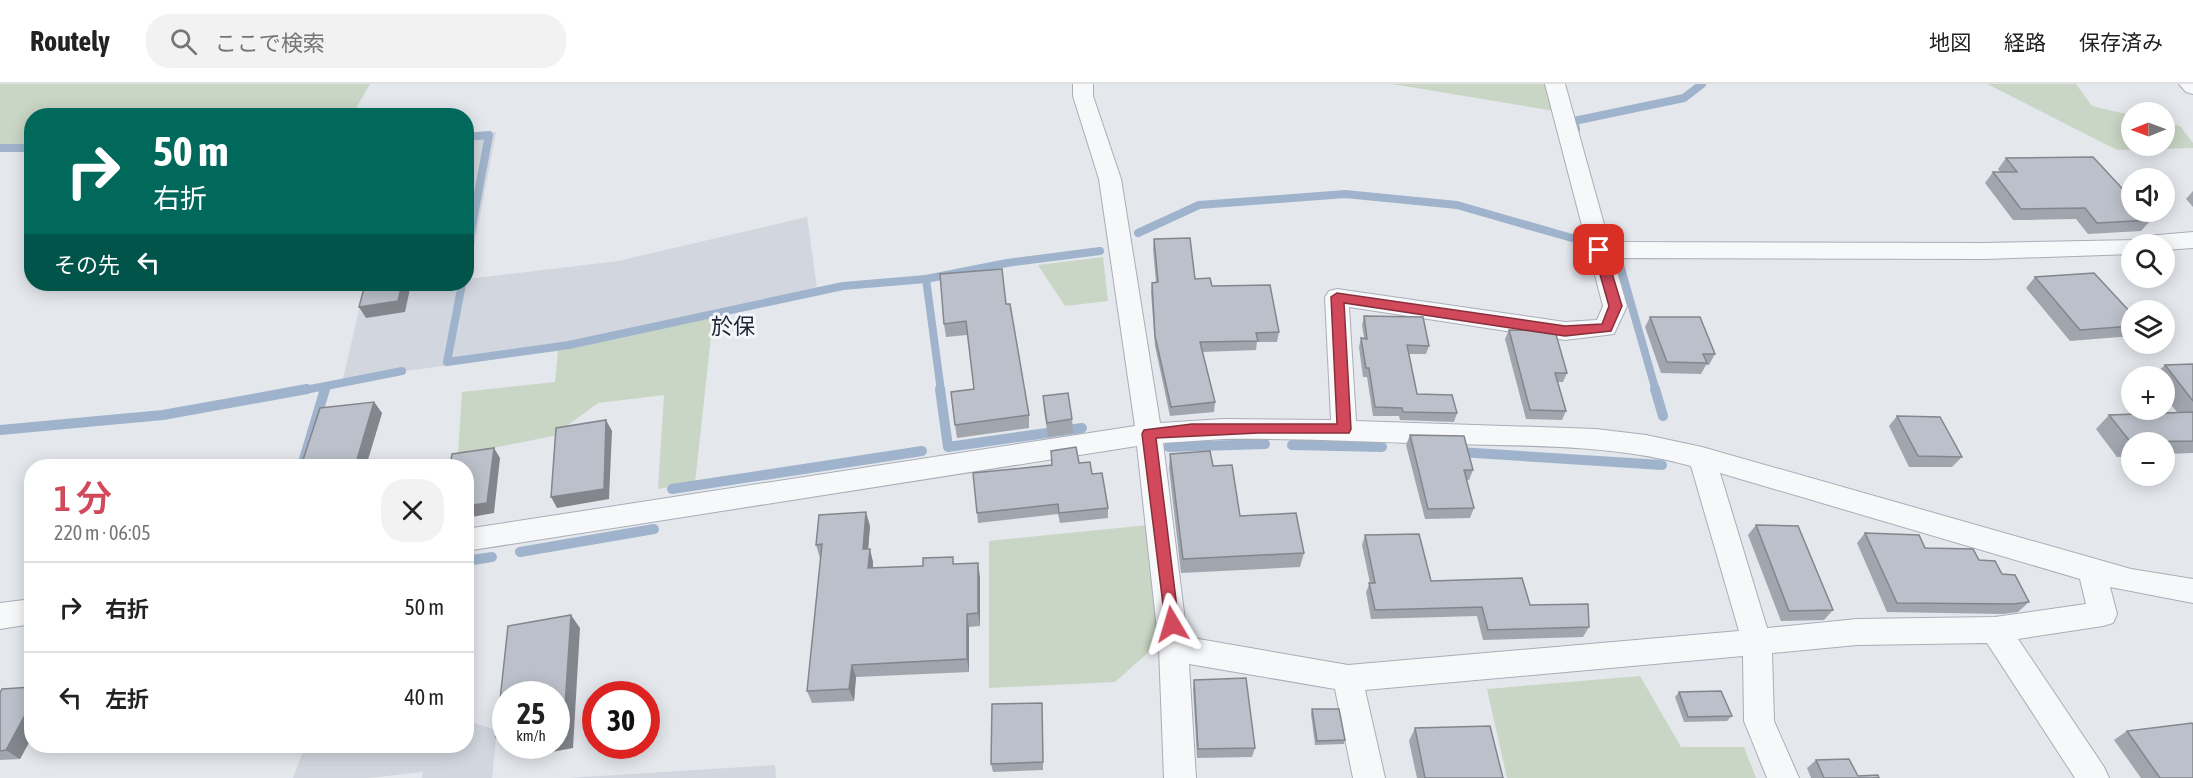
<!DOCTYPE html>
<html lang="ja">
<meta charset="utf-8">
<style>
:root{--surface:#fff;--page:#f2f2f2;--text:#222;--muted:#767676;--line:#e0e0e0;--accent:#d1495b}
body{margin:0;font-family:"Asap Condensed","Noto Sans JP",sans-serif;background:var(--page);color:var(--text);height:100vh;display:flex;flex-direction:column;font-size:22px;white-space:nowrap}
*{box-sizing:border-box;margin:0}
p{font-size:20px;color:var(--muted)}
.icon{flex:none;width:33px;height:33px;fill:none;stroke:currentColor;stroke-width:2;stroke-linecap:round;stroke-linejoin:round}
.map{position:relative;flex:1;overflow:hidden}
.drawer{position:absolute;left:24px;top:375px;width:450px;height:294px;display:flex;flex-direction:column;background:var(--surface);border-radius:24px;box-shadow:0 3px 15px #0003}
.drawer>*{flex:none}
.banner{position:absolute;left:24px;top:24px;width:450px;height:183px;border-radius:24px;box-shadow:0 3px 15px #0003;background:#00695c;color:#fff;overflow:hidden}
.needle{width:39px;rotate:269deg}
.controls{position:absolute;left:2121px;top:18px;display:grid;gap:12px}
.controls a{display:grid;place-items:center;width:54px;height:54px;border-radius:50%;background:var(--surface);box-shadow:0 3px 15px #0003;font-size:30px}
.speed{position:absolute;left:492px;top:597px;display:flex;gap:12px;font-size:30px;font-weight:700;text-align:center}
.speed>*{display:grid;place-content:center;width:78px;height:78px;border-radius:50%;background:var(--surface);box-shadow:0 3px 15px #0003;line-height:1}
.speed small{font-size:15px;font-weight:400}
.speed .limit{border:9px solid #d22;background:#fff;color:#111}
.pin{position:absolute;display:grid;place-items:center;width:51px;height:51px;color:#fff;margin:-26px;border-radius:12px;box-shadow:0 3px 9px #0006}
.me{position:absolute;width:66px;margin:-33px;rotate:353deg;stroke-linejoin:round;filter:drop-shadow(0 0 4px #0008)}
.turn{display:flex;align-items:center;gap:21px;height:126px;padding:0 30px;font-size:27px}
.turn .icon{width:78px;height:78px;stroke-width:2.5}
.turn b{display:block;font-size:42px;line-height:51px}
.then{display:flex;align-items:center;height:57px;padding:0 30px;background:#0003;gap:12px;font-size:22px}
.round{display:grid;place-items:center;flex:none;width:63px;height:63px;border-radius:24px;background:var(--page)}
.headline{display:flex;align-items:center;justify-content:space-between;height:102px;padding:0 30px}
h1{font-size:36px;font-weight:600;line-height:45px;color:var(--accent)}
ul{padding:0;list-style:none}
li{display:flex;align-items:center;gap:18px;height:90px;padding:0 30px;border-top:2px solid var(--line)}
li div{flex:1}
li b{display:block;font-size:22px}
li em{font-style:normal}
header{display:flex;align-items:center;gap:36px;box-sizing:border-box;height:84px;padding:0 30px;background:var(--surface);border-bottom:2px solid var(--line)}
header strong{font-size:28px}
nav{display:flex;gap:33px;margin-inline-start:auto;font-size:21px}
.search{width:420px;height:54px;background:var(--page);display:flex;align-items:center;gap:15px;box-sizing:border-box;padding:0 21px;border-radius:24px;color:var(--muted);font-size:22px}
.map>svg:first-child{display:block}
.built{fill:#d2d6de}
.green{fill:#c9d6c5}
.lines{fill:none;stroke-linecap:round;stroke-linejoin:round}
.stream-far1{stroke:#9fb4cc;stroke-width:8}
.stream{stroke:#9fb4cc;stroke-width:10}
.minor-casing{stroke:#a9aeb7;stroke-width:2}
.minor{fill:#f7f8fa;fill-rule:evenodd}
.wall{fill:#a1a5ae}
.shaded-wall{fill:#83868d}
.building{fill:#bbc0ca;stroke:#83868d;stroke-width:1.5}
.route{fill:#d1495b;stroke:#882f3b;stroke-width:1.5}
.labels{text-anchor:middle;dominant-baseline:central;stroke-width:6;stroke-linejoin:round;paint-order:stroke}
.neighbourhood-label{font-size:22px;fill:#1d2536;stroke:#f4f6f9}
</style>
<header>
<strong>Routely</strong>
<div class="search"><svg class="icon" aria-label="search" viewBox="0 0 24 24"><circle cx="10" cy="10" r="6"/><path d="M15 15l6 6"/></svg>ここで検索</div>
<nav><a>地図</a><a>経路</a><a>保存済み</a></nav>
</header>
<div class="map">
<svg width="2193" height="694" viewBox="0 0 2193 694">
<rect width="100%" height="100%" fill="#e4e7ec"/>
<g class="built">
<path d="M496,48L468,195L618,177L807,133L817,204L558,267L343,295L365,200H466L467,51Z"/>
<path d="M467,637L497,646L492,694H422L423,688L368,694H293L305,662H466Z"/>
<path d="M775,681L776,694H568Z"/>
</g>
<g class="green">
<path d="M0,0H370L352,31L32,32L31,68H0Z"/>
<path d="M1392,0H1547L1554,27Z"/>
<path d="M1987,0H2076L2092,22L2131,31L2132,62H2164L2165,38L2180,42L2193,59V64L2117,66Z"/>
<path d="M1103,173L1108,217L1065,222L1038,181Z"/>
<path d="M713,234L695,399L658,405L664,311L598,319L553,352L458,371L462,308L555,298L558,267Z"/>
<path d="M1149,441L1161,557L1115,598L989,604V457Z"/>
<path d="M1640,592L1681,663H1744L1756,694H1507L1487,605Z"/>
</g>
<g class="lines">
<g class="stream-far1">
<path d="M1576,45L1574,37L1684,14L1702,0"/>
<path d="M466,53L489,51L466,174"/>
<path d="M0,64H32"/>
<path d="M1138,149L1199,121L1345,110L1457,121L1572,154"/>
<path d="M1618,174L1656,307"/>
<path d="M926,195L941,307"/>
<path d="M462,200L447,278L569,261L843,202L926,195L1007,179L1100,167"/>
<path d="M326,302L402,287"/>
<path d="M299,307L326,302L325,307"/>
</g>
<g class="stream">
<path d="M940,305L948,363L1082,344"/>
<path d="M1655,305L1663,332"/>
<path d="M0,346L163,331L307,305"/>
<path d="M1292,361L1382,363"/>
<path d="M1169,363L1265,360"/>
<path d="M1459,368L1662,381"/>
<path d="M302,382L325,305"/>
<path d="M672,405L922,367"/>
<path d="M520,468L654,445"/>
<path d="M466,477L492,473"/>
</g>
<g class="minor-casing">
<g id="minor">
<path d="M1073,0H1093V12L1121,95L1160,339L1223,335L1331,336L1325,213L1329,207L1337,205L1565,238L1597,236L1603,222L1545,0H1565L1609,158L1985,159L2137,156L2146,152L2193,148V164L2164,166V160H2132V170L1985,175L1613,174L1627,222L1614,250L1565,256L1349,223L1356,337L1596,345L1646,351L1702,363L2131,485L2193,495V519L2110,503L2117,530L2113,539L2103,542L2018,555L2104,683L2109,694H2075L1987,559L1857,561L1772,569L1774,637L1799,694H1767L1744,637L1743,572L1365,606L1385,694H1353L1335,605L1189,580L1196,694H1164L1159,564L1137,362L466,467V445L1135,342L1099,95L1073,12ZM1223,355C1298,354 1372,358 1447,360C1529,362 1611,360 1691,382L1739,547L1348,581L1187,553L1163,359ZM1720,389L2080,495L2086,520L1995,533L1857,535L1767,544Z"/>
<path d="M2179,0H2193V10L2186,8Z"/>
<path d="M32,515V540L0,545V519Z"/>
</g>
</g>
<use href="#minor" class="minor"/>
</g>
<g class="wall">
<path d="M2006,74L2151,136L2141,147L2088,150L2076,135L2013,136L1985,99L1993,88H2000L1998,85Z"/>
<path d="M2193,107V123L2186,115Z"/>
<path d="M1154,155L1195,195L1212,202L1279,248L1277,258H1257L1256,266L1202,268L1215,318L1214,328L1170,332L1155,262L1151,208L1152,199L1156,198L1153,165Z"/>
<path d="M2035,193L2132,230V252L2070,257L2026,204Z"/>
<path d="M1006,220L1029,331V344L957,354L955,341L974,305L967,251L946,253L944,240Z"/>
<path d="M1364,232L1429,262L1426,270H1409L1417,310L1457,329L1454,338L1400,336L1399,332H1373L1367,293H1363L1359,263L1361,254H1364L1362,241Z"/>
<path d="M1650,233L1715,270L1709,281H1706L1701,290L1661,289L1645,243Z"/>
<path d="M1509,246L1567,289L1563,298H1557L1566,327L1562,336L1526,335L1505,255Z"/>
<path d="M2193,280V369L2164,370V358H2132V372L2117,373L2096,345L2109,331L2177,328L2164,312V292H2153L2165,281Z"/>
<path d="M1043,312L1072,335L1073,349L1048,353L1044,327Z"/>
<path d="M374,318L382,329L366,382H301Z"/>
<path d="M1897,332L1962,373L1952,383H1909L1889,342Z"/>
<path d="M1410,351L1473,386L1469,396H1467L1474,424L1470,434L1425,435L1406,361Z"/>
<path d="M1051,367L1079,379L1092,390L1108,424V434L1060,439L1058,430L978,439L977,429L1052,381Z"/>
<path d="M1170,370L1213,382L1240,432L1304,469L1300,483L1181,489L1169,384Z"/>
<path d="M1756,441L1833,526L1824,536L1781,537L1748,451Z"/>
<path d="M870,442L868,465L873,478V484L955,480L980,493V542L969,543V588L856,593L854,617L812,619L807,607L821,474H820L816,461Z"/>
<path d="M1865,449L1979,476L2002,490L2029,518L2018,528L2003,530L1887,528L1857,459Z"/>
<path d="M1365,451L1431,497L1530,521L1589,543L1583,553L1483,556L1477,532L1371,535L1366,508L1370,499L1362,461Z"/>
<path d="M1194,596L1255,664L1252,673L1197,674L1193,605Z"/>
<path d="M32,603V653L20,675L0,676V609Z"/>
<path d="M1679,608L1732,632L1727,637L1684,638L1675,613Z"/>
<path d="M1042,619L1043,686L993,688L991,680Z"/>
<path d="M1312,625L1345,656L1344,660L1315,661L1311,630Z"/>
<path d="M1415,644L1503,694H1417L1409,657Z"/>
<path d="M2127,647L2193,694H2141L2114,656Z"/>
<path d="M1816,676L1858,692L1879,694H1811L1807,684Z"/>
</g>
<g class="shaded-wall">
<path d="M402,200H411L405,228L366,234L359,223Z"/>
<path d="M374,318L382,329L366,382H359L356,379Z"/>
<path d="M606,336L612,347L609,415L557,424L551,413Z"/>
<path d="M494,364L500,374L494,429L466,434V422Z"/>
<path d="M866,428L870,442L867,479L863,465Z"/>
<path d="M870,465L873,478L872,498L868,484Z"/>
<path d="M978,479L980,493V542L978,529Z"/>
<path d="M967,530L969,543V588L967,575Z"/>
<path d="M571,531L580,544L573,664L525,673L516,663L507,665L496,653L506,651V662H556V653Z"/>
<path d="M852,581L856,593L854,617L849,605Z"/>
<path d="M32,618V653L20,675L6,666Z"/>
</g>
<g class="building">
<path d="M2093,73L2132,115V128H2143L2151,136L2097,139L2085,124L2021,125L1993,88H2017L2006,74Z"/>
<path d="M1190,154L1195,195L1210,194L1212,202L1270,201L1279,248L1256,249L1258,257L1200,258L1215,318L1171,323L1155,252L1152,199L1158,198L1154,155Z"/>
<path d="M1002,185L1006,220H1010L1029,331L955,341L951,308L974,305L966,237L944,240L940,190Z"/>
<path d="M2094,189L2132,230V242L2080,246L2035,193Z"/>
<path d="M365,200H402L398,217L359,223Z"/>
<path d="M1364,232L1423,233L1429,262L1407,261L1417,310L1452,311L1457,329L1403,328L1402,324L1375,323L1369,284H1366L1361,254L1367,255Z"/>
<path d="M1650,233H1700L1715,270H1703L1707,279L1667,278Z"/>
<path d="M1509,246L1555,247L1567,289H1555L1566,327L1530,326Z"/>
<path d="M2193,280V317L2165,281Z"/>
<path d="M1068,309L1072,335L1047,339L1043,312Z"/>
<path d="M374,318L356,379L330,382H301L320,324Z"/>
<path d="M2193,328V357L2132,358V360L2109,331Z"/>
<path d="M1897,332L1940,333L1962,373L1918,372Z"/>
<path d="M606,336L604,405L551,413L556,344Z"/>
<path d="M1410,351L1464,352L1473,386H1464L1474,424L1428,425Z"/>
<path d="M1076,363L1079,379L1090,378L1092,390L1102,389L1108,424L1059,429L1058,420L977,429L973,389L1052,381L1051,367Z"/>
<path d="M494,364L487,419L466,422V382H450L452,370Z"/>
<path d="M1210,367L1213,382L1232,381L1240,432L1296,429L1304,469L1183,475L1170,370Z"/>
<path d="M866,428L863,465H870L868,484L923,482V474L953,473V480L978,479V529L967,530V575L852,581L849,605L807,607L822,460L816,461L819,431Z"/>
<path d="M1756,441L1798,442L1833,526L1789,527Z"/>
<path d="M1865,449L1919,451L1925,464L1973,465L1979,476L1995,477L2002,490L2015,491L2029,518L2013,520L1897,519Z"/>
<path d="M1419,450L1431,497L1522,494L1530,521L1588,520L1589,543L1488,546L1482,523L1375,526L1369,499H1375L1365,451Z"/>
<path d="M571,531L563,652L556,653V610H506V651L496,653L508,542Z"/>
<path d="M1246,594L1255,664L1198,665L1194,596Z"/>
<path d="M32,603V618L6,666L0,667V609L2,605Z"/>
<path d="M1721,607L1732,632L1688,633L1679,608Z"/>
<path d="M1042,619L1043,678L991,680L992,620Z"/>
<path d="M1312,625H1339L1345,656L1317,657Z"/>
<path d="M2192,639L2193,641V694H2160L2127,647Z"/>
<path d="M1490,642L1503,694H1425L1415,644Z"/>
<path d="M1849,675L1858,692L1878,691L1879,694H1824L1816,676Z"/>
</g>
<path class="route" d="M1599,162L1605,166L1622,222L1611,247L1565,252L1344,219L1351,345L1349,349H1258L1156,354L1179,540L1177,545L1172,547L1166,545L1142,350L1144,346L1192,340H1337L1331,213L1337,209L1565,242L1602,240L1609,222L1593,166Z"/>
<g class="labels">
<g class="neighbourhood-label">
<text x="733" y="242">於保</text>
</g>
</g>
</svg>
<div class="controls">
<a><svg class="needle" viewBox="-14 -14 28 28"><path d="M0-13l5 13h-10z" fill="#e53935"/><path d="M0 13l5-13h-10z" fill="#767676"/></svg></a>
<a><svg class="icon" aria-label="sound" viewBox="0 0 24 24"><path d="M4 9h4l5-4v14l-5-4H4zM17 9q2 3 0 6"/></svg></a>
<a><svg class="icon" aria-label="search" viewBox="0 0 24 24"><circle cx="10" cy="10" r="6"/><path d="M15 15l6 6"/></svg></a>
<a><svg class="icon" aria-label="layers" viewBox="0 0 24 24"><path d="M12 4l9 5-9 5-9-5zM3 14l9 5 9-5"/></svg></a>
<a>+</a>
<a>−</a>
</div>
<div class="speed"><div>25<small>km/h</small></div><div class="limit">30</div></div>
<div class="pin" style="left:1599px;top:166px;background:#d93025"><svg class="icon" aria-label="arrive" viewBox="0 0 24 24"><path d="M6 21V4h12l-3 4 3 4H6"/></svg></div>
<svg class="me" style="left:1172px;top:540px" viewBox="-20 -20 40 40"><path d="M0-17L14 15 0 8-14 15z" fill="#d1495b" stroke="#fff" stroke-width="4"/></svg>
<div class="banner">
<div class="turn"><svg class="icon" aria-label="right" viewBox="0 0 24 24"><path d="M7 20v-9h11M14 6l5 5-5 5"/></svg><div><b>50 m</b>右折</div></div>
<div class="then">その先<svg class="icon" aria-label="left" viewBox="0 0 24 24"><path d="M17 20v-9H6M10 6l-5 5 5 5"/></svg></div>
</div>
<section class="drawer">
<div class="headline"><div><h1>1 分</h1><p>220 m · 06:05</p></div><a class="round"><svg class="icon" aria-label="close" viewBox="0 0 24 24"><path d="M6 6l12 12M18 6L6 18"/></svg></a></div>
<ul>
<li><svg class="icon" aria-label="right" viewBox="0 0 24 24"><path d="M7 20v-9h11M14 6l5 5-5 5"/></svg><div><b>右折</b></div><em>50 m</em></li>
<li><svg class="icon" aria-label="left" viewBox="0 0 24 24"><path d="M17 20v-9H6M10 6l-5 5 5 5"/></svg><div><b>左折</b></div><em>40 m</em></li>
</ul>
</section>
</div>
